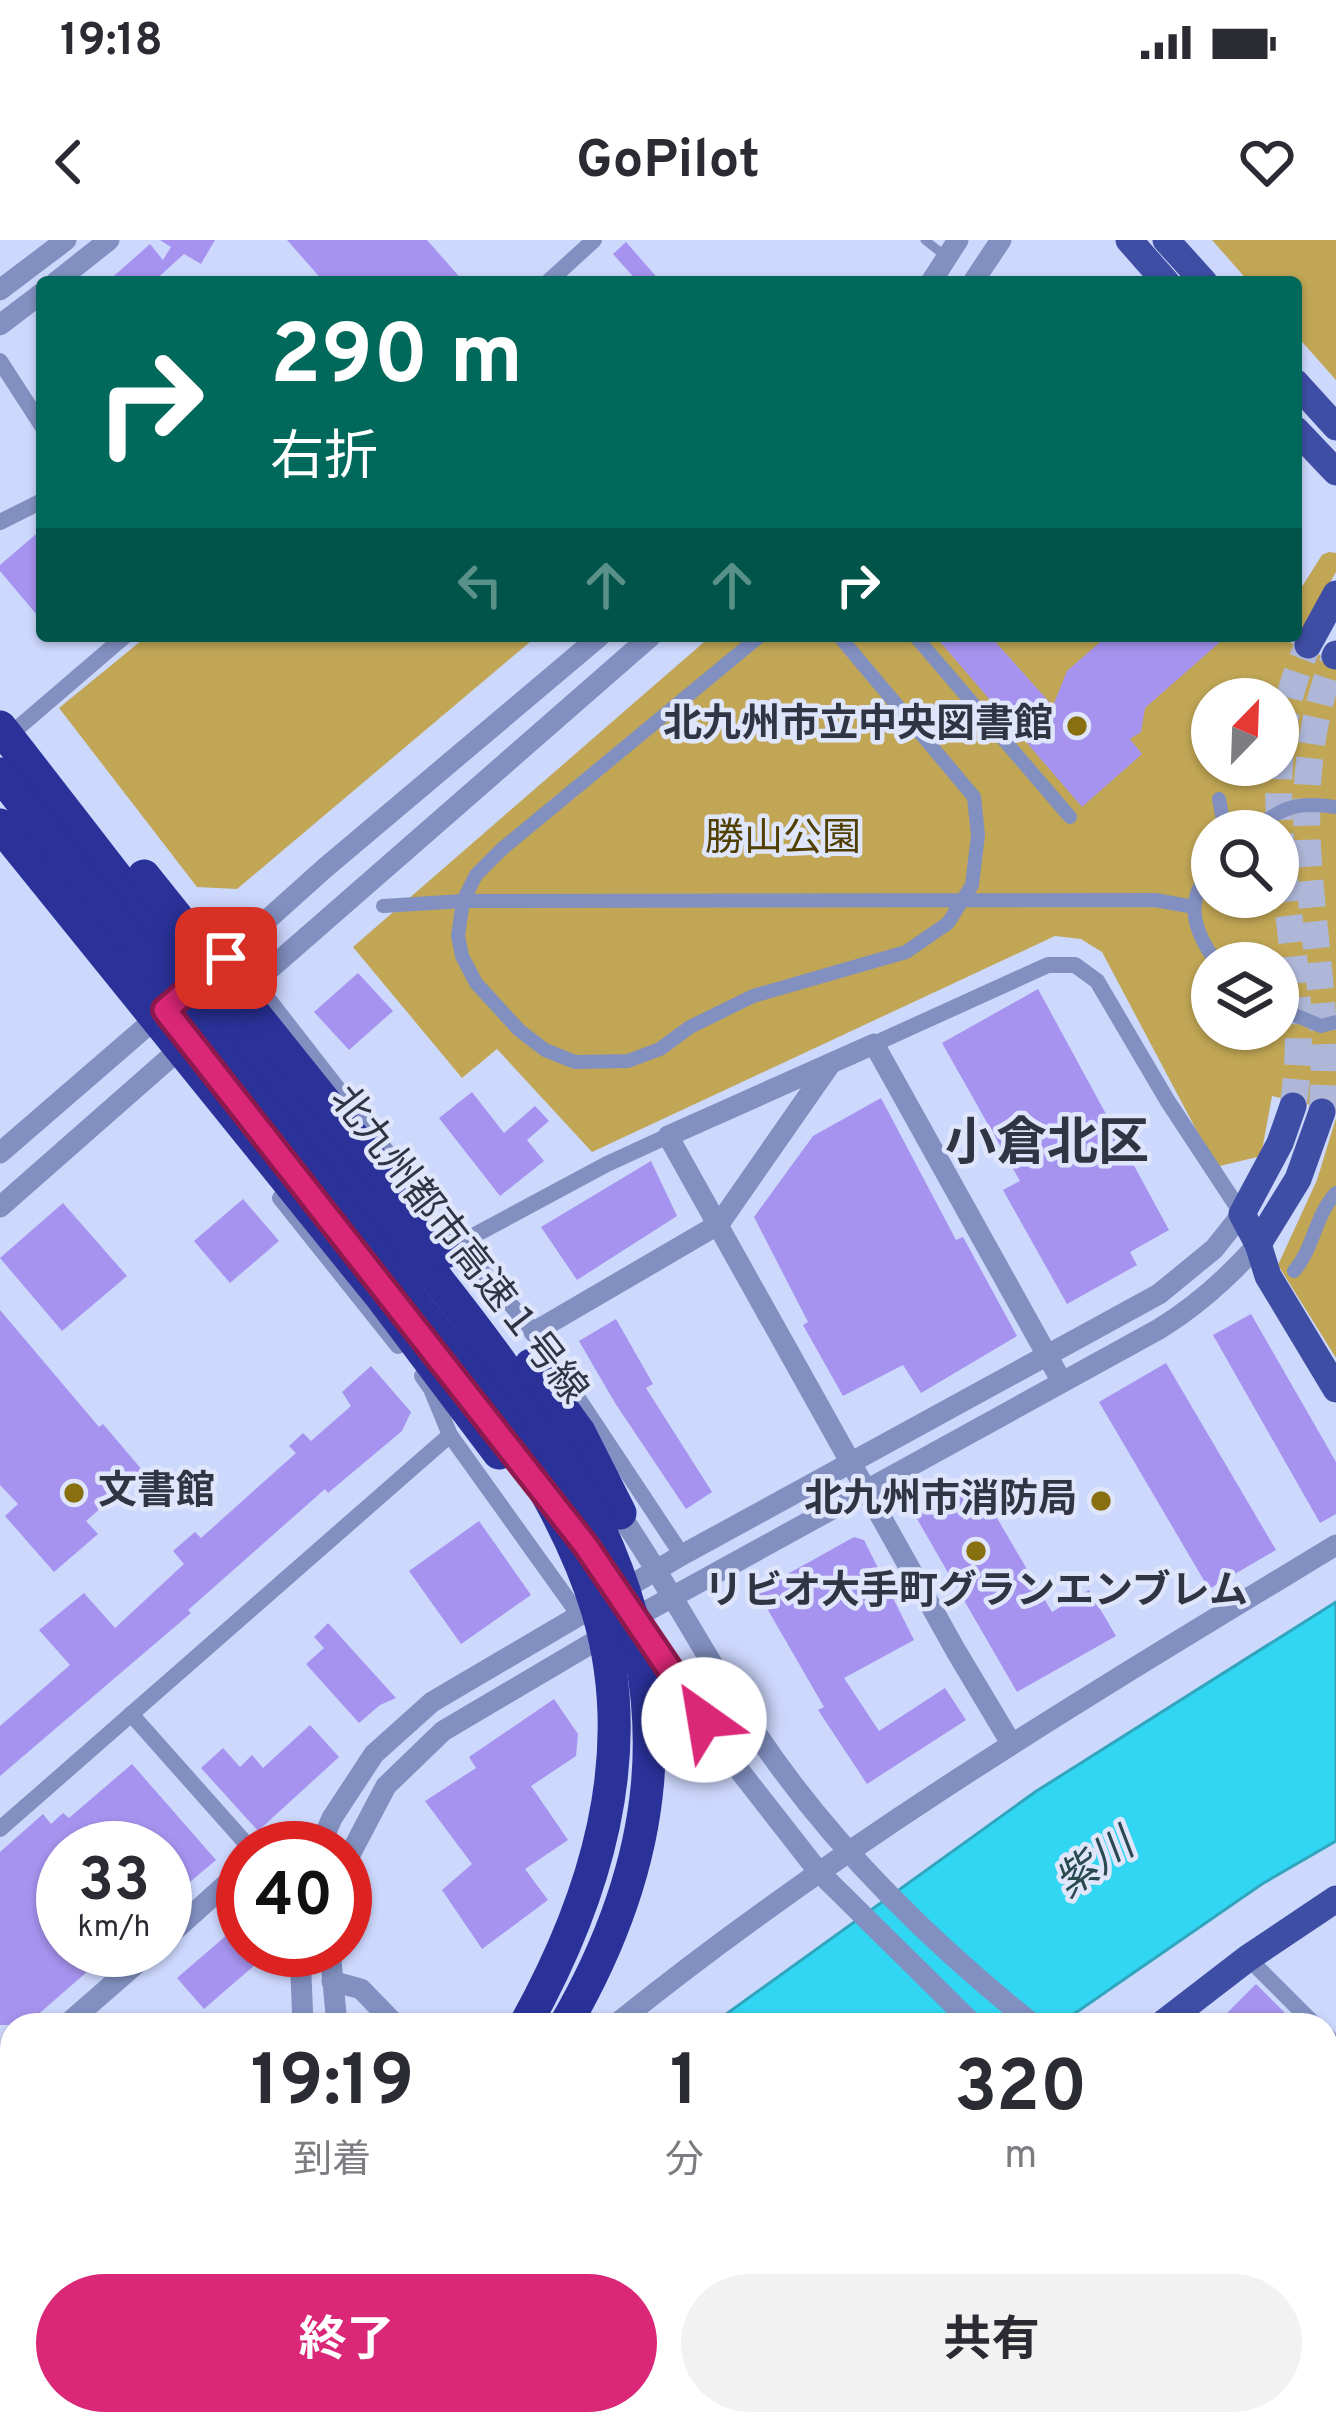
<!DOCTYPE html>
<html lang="ja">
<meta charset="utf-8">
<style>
:root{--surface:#fff;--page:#f2f2f3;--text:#2b2b33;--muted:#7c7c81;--accent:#db2777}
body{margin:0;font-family:Overpass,"Noto Sans JP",sans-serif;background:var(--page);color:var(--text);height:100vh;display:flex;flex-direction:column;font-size:45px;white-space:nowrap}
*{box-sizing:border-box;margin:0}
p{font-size:39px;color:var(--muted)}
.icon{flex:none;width:66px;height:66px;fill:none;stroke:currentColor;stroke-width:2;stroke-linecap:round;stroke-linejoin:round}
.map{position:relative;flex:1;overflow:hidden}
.sheet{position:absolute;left:0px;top:1773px;width:1338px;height:423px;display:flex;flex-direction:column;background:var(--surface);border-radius:36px 36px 0 0;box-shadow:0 3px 9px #0004}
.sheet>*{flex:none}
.banner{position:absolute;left:36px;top:36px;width:1266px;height:366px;border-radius:12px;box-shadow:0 3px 9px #0004;background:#00695c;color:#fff;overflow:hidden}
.needle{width:78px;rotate:23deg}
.buttons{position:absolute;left:1191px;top:438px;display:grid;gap:24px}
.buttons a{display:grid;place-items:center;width:108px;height:108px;border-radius:50%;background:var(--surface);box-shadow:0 3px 9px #0004;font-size:60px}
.speed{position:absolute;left:36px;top:1581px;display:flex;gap:24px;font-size:60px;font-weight:700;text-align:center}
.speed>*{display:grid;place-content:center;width:156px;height:156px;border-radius:50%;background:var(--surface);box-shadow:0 3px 9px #0004;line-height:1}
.speed small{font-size:30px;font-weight:400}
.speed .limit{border:18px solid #d22;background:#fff;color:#111}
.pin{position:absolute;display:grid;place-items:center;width:102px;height:102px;color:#fff;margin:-51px;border-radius:24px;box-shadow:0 6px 18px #0006}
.me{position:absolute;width:132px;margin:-66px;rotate:328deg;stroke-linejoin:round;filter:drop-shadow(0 0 9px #0008)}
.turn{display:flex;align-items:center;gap:42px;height:252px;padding:0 36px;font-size:54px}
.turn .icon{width:156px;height:156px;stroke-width:2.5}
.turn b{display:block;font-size:84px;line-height:102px}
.lanes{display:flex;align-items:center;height:114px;padding:0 36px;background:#0003;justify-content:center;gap:60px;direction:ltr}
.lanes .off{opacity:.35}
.eta{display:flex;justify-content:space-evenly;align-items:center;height:204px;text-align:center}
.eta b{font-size:72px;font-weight:700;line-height:84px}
.primary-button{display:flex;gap:24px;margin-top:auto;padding:24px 36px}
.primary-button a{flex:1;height:138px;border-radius:72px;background:var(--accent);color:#fff;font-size:48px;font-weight:700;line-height:138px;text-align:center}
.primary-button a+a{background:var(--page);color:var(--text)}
.status{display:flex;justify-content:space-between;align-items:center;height:84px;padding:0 60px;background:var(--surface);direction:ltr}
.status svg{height:33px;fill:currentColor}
header{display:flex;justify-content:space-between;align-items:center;height:156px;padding:0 36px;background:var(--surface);font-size:54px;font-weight:700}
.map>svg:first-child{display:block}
.green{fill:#c0a655;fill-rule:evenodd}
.water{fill:#31d6f2;stroke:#31a5be;stroke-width:3}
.building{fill:#a693ef}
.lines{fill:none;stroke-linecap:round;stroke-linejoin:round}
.primary-tunnel{stroke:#aeb7d8;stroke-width:27;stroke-dasharray:27 14;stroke-linecap:butt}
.service{stroke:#8290c1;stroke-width:9}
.pedestrian{stroke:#8290c1;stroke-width:14}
.minor{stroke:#8290c1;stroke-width:16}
.tertiary{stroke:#8290c1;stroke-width:21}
.primary{stroke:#3f4ea5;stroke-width:27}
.motorway{stroke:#2a329a;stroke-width:33}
.motorway-bridge{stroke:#2a329a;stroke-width:33}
.route-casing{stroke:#8e194d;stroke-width:30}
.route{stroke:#db2777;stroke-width:21}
.poi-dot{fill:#886f10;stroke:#dfe6fc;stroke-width:4.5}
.labels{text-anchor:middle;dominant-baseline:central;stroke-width:9;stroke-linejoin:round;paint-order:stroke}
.poi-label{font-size:39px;font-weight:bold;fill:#303443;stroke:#dfe6fc;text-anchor:end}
.park-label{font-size:39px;fill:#503f00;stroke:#dfe6fc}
.street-label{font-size:39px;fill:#303443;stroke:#dfe6fc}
.water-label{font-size:42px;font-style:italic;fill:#2a4a50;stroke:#dfe6fc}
.district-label{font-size:51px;font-weight:bold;fill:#303443;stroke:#dfe6fc}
</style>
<div class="status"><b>19:18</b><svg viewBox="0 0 49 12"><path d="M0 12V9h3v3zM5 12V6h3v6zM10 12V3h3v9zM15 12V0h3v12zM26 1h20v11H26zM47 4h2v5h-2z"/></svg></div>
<header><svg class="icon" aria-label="back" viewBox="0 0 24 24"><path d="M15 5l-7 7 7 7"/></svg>GoPilot<svg class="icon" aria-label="heart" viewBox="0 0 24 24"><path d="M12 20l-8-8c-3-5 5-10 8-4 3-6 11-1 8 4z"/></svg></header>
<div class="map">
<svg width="1336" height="2194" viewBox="0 0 1336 2194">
<rect width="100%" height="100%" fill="#cdd8fd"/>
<g class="green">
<path d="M1212,0H1336V140L1296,95V42H1249Z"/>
<path d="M1329,312L1336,313V332L1296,402L1282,396H1296V356L1322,315Z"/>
<path d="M147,396H537L237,649L197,647L59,468Z"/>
<path d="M711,396H1275L1336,422V871L1272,856L1261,916L1216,927L1102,712L1081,699L1055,696L592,912L497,809L462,838L353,707ZM1212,459H1278V525H1212ZM1212,591H1278V657H1212ZM1212,723H1278V789H1212Z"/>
<path d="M1336,878V1118L1278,1025L1317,940Z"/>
</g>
<g class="water">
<path d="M1336,1362V1601L1262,1644L1058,1785H711L1035,1552Z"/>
<path d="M308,2184H576L566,2194H299Z"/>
</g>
<g class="building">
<path d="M160,0H215L201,24L184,14L153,42H107L150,4L163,20L171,7Z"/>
<path d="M287,0H427L464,42H324Z"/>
<path d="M626,2L661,42H638L613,14Z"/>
<path d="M42,289V381L0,331V325Z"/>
<path d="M935,396H990L1053,466L1067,431L1107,396H1227L1145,468L1141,492L1130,499L1142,514L1082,567Z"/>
<path d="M358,733L393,771L349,810L314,772Z"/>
<path d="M1038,749L1169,990L1130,1012L1137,1025L1067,1064L1003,950L1020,941L942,803Z"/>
<path d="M472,852L504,893L535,866L549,881L527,900L544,921L500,956L439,878Z"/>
<path d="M881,858L956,1000L963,997L1017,1096L921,1153L903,1125L843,1156L803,1085L808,1082L754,977L813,896Z"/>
<path d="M651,921L677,976L577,1040L541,987Z"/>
<path d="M243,959L279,1001L230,1043L194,1001Z"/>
<path d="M63,963L127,1036L62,1091L0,1018Z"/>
<path d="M0,1070L99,1187L103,1184L143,1231L86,1281L98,1294L54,1332L5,1276L18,1264L0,1245Z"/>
<path d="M1251,1074L1336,1222V1274L1320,1283L1213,1095Z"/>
<path d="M616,1079L653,1144L646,1148L712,1252L686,1269L615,1163L579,1101Z"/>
<path d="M1166,1123L1276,1310L1209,1349L1099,1162Z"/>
<path d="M371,1126L411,1172L402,1191L328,1253L325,1249L188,1370L191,1373L0,1536V1486L70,1425L39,1390L84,1353L115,1388L184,1324L173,1311L195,1292L201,1298L296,1213L289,1206L303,1193L311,1201L351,1166L342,1152Z"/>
<path d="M973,1237L1052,1372L1089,1350L1116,1396L1017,1452L913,1272Z"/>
<path d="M479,1281L531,1355L461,1404L409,1331Z"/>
<path d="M854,1297L864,1300L914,1400L844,1438L879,1491L945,1448L966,1480L867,1544L818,1470L824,1467L757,1351Z"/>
<path d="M328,1383L396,1458L380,1465L359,1483L306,1424L324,1408L314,1397Z"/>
<path d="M554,1459L578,1494L576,1516L531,1546L568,1600L525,1629L548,1660L482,1709L442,1650L472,1624L425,1561L476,1528L469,1517Z"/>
<path d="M310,1485L339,1517L258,1591L201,1528L223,1508L240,1527L252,1515L263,1528Z"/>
<path d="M132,1524L216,1620L165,1663V1608H63V1710H112L26,1785H0V1612L43,1574L51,1584L63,1573L69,1578Z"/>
<path d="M243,1681V1710H272L204,1769L177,1738Z"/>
<path d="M1256,1744L1297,1785H1215Z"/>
</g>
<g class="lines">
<g class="primary-tunnel">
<path d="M1293,866C1319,708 1238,559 1308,405"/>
<path d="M1322,872C1336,713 1272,577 1335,416"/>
</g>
<path class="service" d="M925,0L944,15"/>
<g class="pedestrian">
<path d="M760,396L502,609L476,635L463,661L458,696L462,716L476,743L519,790L545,810L575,822L628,821L660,809L690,787L753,756L906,712L948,683L972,645L978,595L974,557L839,396"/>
<path d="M915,396L1070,577"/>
<path d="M1219,559L1225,591"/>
<path d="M1251,591C1283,567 1296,561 1336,567"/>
<path d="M1212,629C1183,661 1194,692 1217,723"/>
<path d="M383,666L463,661L1155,660L1194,667"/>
<path d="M1278,768L1321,786L1336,782"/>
<path d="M1294,1031C1314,1008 1315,975 1336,953"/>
</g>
<g class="minor">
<path d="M548,42L594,0"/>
<path d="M0,121L42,186"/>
<path d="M0,282L42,261"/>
<path d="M5,499L125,396"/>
<path d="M226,718L255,742L430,967"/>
<path d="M874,804L1048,725H1075L1097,741L1167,860L1242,974"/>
<path d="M280,958L398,1106"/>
<path d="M445,987L534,1092L682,1315"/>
<path d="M458,1004L607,924L668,896"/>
<path d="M422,1136L431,1149L450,1195L579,1375"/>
<path d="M131,1474L250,1608"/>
<path d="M0,1589L450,1195"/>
<path d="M1248,1718L1315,1785"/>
<path d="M1326,1795L1336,1805"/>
</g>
<g class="tertiary">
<path d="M56,42L109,0"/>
<path d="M931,42L958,0"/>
<path d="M973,42L1001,0"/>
<path d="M0,50L66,0"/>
<path d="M0,85L42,53"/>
<path d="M209,732L325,628L600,396"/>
<path d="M231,763L651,396"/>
<path d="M0,913L163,772"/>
<path d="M0,967L190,800"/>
<path d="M534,1092L719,984L829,826"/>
<path d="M615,1267C666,1340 706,1419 756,1493C831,1605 929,1701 1034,1785"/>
<path d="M640,1382L725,1512L818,1631L974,1785"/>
<path d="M1011,1503L956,1411L668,896L874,804L1062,1142"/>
<path d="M319,1608L332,1578L374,1514L432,1462L682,1315L1159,1054L1214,1009L1242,974"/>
<path d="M345,1624L386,1546L443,1491L636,1377L1159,1089C1198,1065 1228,1038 1258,1004"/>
<path d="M165,1699L243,1629"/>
<path d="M300,1710L303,1785"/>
<path d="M330,1710L337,1785"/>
<path d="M332,1741L361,1749L396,1785"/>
<path d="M66,1785L152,1710"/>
<path d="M615,1785C840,1603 1089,1455 1336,1305"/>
<path d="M0,1841L12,1831"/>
<path d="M0,2012L12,2025"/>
<path d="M1326,2028L1336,2036"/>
<path d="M1326,2070L1336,2078"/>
</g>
<g class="primary">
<path d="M1129,0L1166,42"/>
<path d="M1166,0L1204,42"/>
<path d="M1296,143L1336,187"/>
<path d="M1296,190L1336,232"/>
<path d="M1308,405L1336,354"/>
<path d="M1335,416L1336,414"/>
<path d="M1293,866L1280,903L1242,974L1258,1004L1268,1036L1336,1149"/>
<path d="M1258,1004L1298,939L1322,872"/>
<path d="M1161,1785L1248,1718L1336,1659"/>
<path d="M624,2194L636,2184"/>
</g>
<g class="motorway">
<path d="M579,1192L620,1273"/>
<path d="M112,2194L122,2184"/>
<path d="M189,2194L199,2184"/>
</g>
<g class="motorway-bridge">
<path d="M0,487C104,620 207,756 313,887C540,1166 781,1413 565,1785"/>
<path d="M0,534L484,1152C529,1221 574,1292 598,1372C640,1516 595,1659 525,1785"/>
<path d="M0,585L383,1059L499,1213"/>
<path d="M144,636L445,1012"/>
<path d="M531,1125L579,1192"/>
<path d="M149,2194L159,2184"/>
</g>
</g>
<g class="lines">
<g class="route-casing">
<path id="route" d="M226,718L165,770L586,1306L704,1480"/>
</g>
<use href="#route" class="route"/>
</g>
<g class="poi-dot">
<circle cx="1077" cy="486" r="12"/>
<circle cx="74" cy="1253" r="12"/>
<circle cx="1101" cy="1261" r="12"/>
<circle cx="976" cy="1311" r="12"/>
</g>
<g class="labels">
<g class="poi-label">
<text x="1053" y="486">北九州市立中央図書館</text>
<text x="98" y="1253" text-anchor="start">文書館</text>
<text x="1077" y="1261">北九州市消防局</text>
<text x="976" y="1353" text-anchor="middle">リビオ大手町グランエンブレム</text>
</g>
<g class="park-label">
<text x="783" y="600">勝山公園</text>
</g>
<g class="street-label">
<text transform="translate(457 1006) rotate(52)">北九州都市高速１号線</text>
</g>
<g class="water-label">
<text transform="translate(1096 1626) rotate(-35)">紫川</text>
</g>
<g class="district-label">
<text x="1047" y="906">小倉北区</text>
</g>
</g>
</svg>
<div class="buttons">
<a><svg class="needle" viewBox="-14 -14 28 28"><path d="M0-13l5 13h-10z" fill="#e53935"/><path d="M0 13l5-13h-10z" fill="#7c7c81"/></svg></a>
<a><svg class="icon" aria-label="search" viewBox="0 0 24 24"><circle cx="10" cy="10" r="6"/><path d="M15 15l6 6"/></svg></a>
<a><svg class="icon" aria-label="layers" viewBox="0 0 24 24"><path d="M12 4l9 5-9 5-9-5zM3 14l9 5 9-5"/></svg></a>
</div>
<div class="speed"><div>33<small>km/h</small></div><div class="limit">40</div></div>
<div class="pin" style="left:226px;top:718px;background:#d93025"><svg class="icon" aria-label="arrive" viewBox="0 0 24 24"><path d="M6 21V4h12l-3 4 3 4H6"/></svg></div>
<svg class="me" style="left:704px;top:1480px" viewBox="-20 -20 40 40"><circle r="19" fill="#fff"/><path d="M0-13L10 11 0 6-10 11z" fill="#db2777"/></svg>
<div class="banner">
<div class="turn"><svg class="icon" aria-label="right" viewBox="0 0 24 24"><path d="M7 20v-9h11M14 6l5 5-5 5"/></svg><div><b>290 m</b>右折</div></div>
<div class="lanes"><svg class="icon off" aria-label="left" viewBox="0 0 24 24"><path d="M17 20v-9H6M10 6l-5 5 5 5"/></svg><svg class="icon off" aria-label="ahead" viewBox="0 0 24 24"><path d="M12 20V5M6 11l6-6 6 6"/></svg><svg class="icon off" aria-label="ahead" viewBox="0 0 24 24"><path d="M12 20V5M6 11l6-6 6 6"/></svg><svg class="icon" aria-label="right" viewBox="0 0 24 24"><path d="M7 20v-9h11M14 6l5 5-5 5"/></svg></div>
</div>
<section class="sheet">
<div class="eta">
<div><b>19:19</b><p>到着</p></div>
<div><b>1</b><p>分</p></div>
<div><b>320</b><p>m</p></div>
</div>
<div class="primary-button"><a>終了</a><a>共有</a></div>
</section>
</div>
